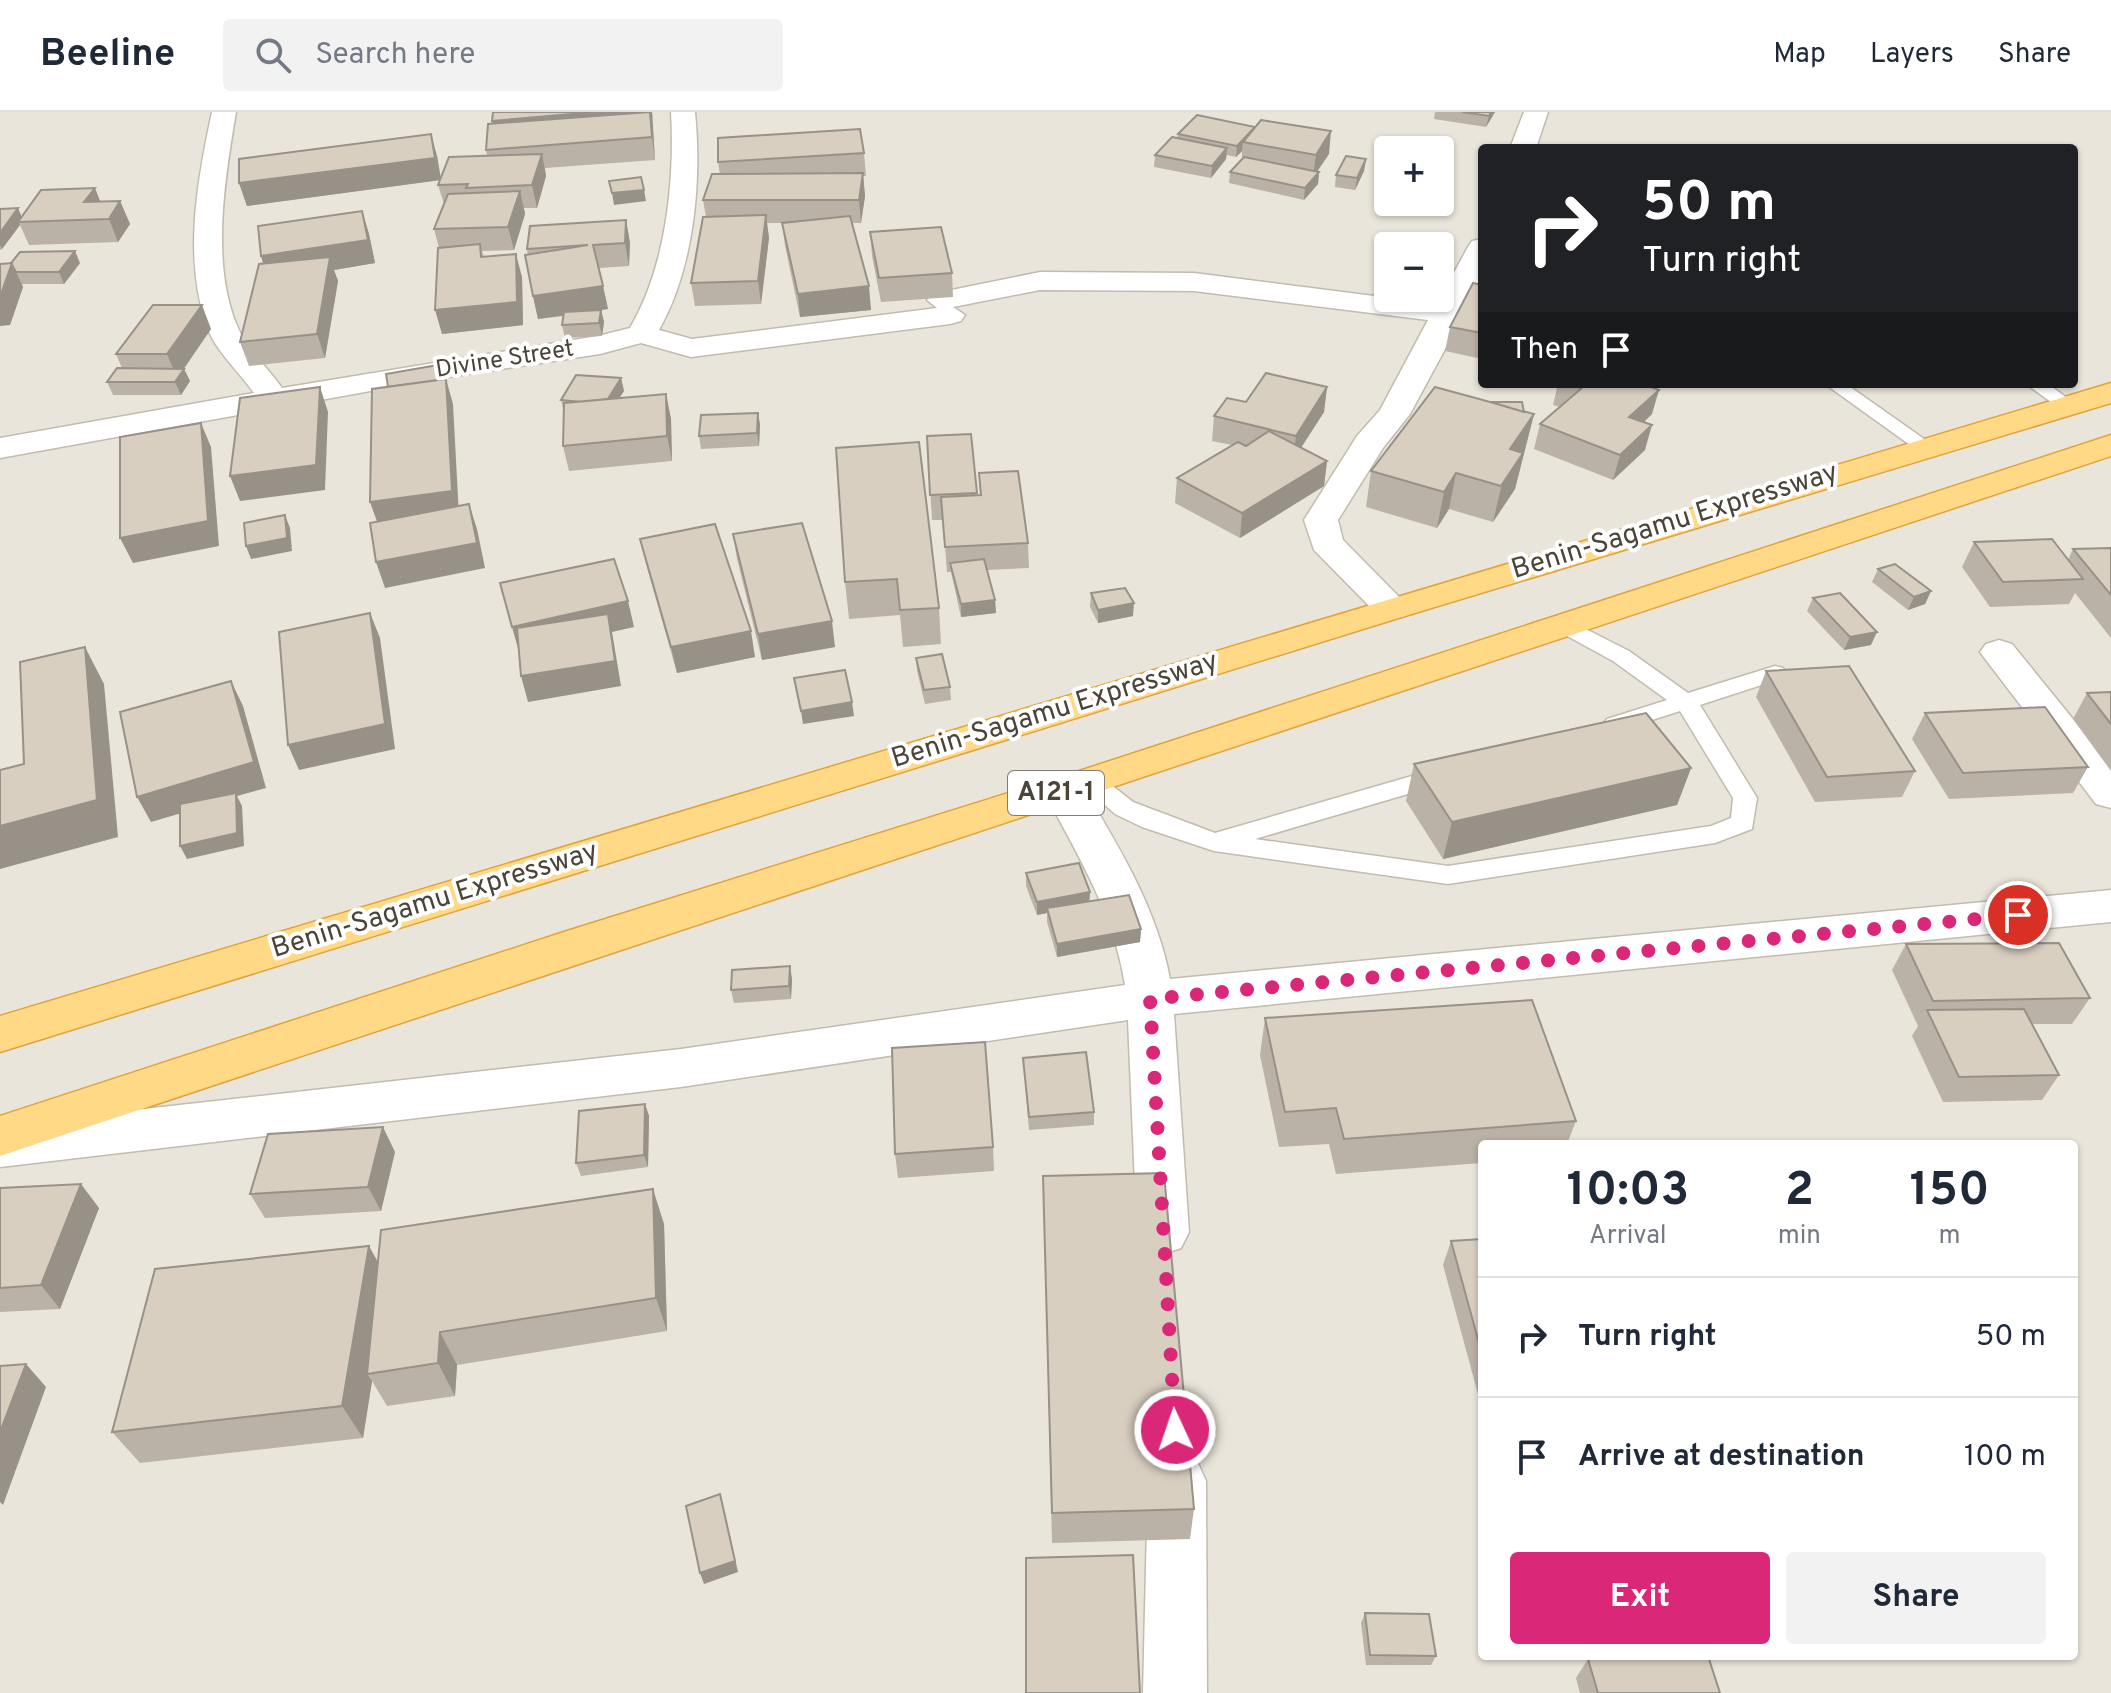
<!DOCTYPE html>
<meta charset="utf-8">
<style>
:root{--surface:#fff;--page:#f2f2f3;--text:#1f2937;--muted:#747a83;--line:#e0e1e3;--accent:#db2777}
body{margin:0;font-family:Overpass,sans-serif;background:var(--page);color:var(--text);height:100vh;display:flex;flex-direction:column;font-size:30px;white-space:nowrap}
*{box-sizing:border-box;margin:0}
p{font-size:26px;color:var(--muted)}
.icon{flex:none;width:44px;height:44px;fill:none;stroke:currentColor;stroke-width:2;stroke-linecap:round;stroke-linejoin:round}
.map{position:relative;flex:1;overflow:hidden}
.side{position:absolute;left:1478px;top:1028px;width:600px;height:520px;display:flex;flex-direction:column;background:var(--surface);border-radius:8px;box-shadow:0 2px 6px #0004}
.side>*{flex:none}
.hud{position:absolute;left:1478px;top:32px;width:600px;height:244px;border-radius:8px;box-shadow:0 2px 6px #0004;background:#202124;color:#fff;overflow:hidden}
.fabs{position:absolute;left:1374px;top:24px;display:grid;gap:16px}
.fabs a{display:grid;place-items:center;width:80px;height:80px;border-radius:8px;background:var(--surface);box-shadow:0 2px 6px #0004;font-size:40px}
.pin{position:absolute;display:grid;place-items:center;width:68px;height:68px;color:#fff;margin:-34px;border:4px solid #fff;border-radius:50%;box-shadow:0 2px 8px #0007}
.me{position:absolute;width:88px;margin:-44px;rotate:357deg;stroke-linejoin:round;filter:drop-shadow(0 0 6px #0008)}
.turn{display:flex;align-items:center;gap:28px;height:168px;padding:0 32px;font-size:36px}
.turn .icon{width:104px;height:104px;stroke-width:2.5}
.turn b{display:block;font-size:56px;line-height:68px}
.then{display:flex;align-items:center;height:76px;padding:0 32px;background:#0003;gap:16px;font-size:30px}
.eta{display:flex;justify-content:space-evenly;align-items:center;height:136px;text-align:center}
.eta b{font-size:48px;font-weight:700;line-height:56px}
.primary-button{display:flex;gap:16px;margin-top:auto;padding:16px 32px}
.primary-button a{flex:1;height:92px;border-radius:8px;background:var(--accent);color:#fff;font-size:32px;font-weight:700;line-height:92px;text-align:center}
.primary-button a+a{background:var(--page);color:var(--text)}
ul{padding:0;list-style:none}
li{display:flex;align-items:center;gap:24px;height:120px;padding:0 32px;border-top:2px solid var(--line)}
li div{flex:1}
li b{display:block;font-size:30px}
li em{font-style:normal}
header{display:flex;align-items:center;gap:48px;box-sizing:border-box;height:112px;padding:0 40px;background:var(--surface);border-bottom:2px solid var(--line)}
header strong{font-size:38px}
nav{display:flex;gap:44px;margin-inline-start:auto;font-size:28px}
.search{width:560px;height:72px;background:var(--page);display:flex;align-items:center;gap:20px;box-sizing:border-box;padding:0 28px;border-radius:8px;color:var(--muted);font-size:30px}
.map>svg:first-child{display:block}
.residential{fill:#eae5da;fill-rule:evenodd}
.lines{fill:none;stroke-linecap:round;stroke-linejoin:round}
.service-casing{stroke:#c2bbae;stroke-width:3}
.minor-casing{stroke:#c2bbae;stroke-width:3}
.trunk-casing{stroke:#e0a43c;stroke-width:3}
.service{fill:#fff;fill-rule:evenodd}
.minor{fill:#fff;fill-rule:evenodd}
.trunk{fill:#ffd985;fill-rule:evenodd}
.wall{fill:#bab2a6}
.shaded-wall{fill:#979187}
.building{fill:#d8cfc1;stroke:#979187;stroke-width:2}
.route{stroke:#db2777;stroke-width:14;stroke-dasharray:0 25.2}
.labels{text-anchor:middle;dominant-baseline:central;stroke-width:8;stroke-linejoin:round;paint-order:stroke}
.far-street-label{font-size:24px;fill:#4b4439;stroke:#fff}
.shield{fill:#fff;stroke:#817c74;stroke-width:2}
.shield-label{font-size:26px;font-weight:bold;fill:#4b4439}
.street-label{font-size:28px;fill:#4b4439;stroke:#fff}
</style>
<header>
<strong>Beeline</strong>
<div class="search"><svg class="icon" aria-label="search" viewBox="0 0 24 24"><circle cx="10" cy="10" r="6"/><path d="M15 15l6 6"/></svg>Search here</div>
<nav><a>Map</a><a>Layers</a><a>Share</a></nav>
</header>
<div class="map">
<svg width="2111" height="1581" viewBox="0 0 2111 1581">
<rect width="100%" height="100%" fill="#f6f3ec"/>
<path class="residential" d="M0,0H2111V1581H0ZM1482,36H2074V272H1482ZM1388,38H1440V90H1388ZM1388,134H1440V186H1388ZM1482,1032H2074V1544H1482Z"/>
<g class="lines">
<g class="service-casing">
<g id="service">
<path d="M1825,272H1846L1934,334L1931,338H1917Z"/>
<path d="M2026,272H2048L2078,294L2076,298H2062Z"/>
<path d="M1566,507L1629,539L1688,581L1775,554L1783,556L1786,561L1783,566L1700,593L1757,686L1752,717L1715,731L1448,772L1214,739L1142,715L1115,702L1079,670L1082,664H1100L1133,690L1215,721L1443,655L1452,657L1455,663L1452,669L1255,727L1448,754L1711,714L1731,706L1733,686L1680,599L1615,620L1607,617L1603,612L1607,607L1667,588L1613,549L1558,519L1555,514L1558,509Z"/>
</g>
</g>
<g class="minor-casing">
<g id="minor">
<path d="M212,0H236C225,65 210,153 238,216C247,237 269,257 282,276L598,224L630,216C666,155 675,69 671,0H695C702,70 694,156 659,218L692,227L937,196L927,188L932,182L1040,160L1194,161L1437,192L1468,135L1472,129L1482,127V162L1464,202L1410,302L1383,336L1338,408L1343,428L1410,496L1405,504L1392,507L1379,504L1314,438L1304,408L1357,324L1380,298L1428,208L1194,179L1040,178L953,195L965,203L961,209L950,212L691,245L641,231L600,242L448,265L0,346V326L254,281C240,261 215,238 207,215C183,145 197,70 212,0Z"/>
<path d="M1524,0H1548L1536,36H1510Z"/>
<path d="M1999,528L2012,532L2111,654V696L2096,692L1986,548L1980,540L1986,532Z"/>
<path d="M1064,664L1079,668C1116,730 1157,795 1170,867L2111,778V810L1174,902L1189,1120L1181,1136L1163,1142L1145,1136L1137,1120L1128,908L681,975L0,1055V1013L681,937L1125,873C1114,801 1077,742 1043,678L1049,668Z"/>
<path d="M1177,1341L1197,1349L1206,1369L1207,1581H1143L1148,1369L1157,1349Z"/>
</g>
</g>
<g class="trunk-casing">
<g id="trunk">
<path d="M2111,271V291L1405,504L0,940V904Z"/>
<path d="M2111,323V344L0,1044V1004L567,819L1076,660Z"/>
</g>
</g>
<use href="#service" class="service"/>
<use href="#minor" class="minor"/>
<use href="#trunk" class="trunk"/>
</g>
<g class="wall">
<path d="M493,0H652L655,48L545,56L546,64L537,96H524L525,102L514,138L482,139L484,145L522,165L523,213L442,222L439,136L434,117L444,92L438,73L440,68L247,94L239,71L437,44L441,67L487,43L486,38L493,12Z"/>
<path d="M1435,0H1495L1486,15L1434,7Z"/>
<path d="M1178,22L1329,42L1317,60H1319L1318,72L1304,88L1229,71L1230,60L1242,47V39L1236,45L1227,43L1226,47L1211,66L1154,55L1155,43L1177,26Z"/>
<path d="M1384,36L1388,38V90H1440V40L1445,72L1441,95L1379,90Z"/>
<path d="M864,41L866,64H863L865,84L861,111H852L871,198L800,205L785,134L782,111H767L769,126L761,192L695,194L691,171L706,105L703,88L720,62L718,50Z"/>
<path d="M1366,47L1364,59L1355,78L1335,75L1336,63Z"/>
<path d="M120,89L130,112L118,130L29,133L20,113L2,137L0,138V97L22,105L100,90Z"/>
<path d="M362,99L369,122L375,151L334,158L338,169L325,246L249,254L240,230L263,152L261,144Z"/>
<path d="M626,108L630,131L629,154L599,156L608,197L601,198L604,210L602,224L565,226L562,213L564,204L538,207L533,184L527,137Z"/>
<path d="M870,120L952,161L953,185L881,190L872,144Z"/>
<path d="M80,151L64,172H22L23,175L10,213L0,152Z"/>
<path d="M1482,173V247L1445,239L1450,215Z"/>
<path d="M211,217L184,257L190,269L181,283H113L107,270L122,256L116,242Z"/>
<path d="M621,266L624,279L619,286L666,282L671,307L672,349L569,359L563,334L564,301L561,288Z"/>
<path d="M1558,272H1643L1652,302L1644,310L1645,338L1613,368L1534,337L1540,312L1560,295L1553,293Z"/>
<path d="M1327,275L1324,300L1301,336L1327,349L1324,374L1240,426L1175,391L1177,366L1232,333L1212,329L1214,304L1246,290Z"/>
<path d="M1524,300L1534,302L1515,377L1493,410L1449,397L1437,416L1366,395L1371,359Z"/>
<path d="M758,301L760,313L759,334L701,337L699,324Z"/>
<path d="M971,322L977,383H980L979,361L1028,431L1029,456L987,458L995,488L996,501L961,505L951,460H947L943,408H932L927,324Z"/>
<path d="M919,330L939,496L941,532L903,535L900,503L849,507L845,470Z"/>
<path d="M733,422L835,535L762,548L737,447Z"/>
<path d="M640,427L755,545L677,561L646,452Z"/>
<path d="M1974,430L2068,448L2073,437L2111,436V526L2075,481L2069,492L1990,495L1962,455Z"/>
<path d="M1878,457L1931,479L1925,492L1908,498L1872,470Z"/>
<path d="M1091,481L1133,504L1098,511L1090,495Z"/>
<path d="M1813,486L1871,533L1844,538L1807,499Z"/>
<path d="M916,546L950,575L951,588L925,592L917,559Z"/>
<path d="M1766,559L1915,659L1902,685L1815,690L1756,585Z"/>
<path d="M2111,580V659L2073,607L2087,581Z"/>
<path d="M1925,601L2088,655L2073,681L1949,687L1912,627Z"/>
<path d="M1414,652L1691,656L1677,693L1443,747L1406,689Z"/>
<path d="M1026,761L1090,780L1089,790L1141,817L1140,830L1057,845L1047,810V801L1037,803L1026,774Z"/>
<path d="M1906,832L2090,886L2072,912H2032L2059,963L2042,988L1943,990L1912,924L1918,914L1892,858Z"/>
<path d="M792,867L791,887L734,891L731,878Z"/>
<path d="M1265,906L1576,1009L1567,1032H1482V1051L1336,1062L1329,1032L1279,1035L1260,943Z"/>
<path d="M1023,946L1094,1000V1013L1029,1018Z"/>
<path d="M645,992L649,1004L648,1055L581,1064L576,1051Z"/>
<path d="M993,1035L994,1059L898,1066L895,1042Z"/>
<path d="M395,1040L381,1099L265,1106L250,1082Z"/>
<path d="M1043,1064L1194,1397L1190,1427L1052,1431Z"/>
<path d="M0,1076L99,1096L60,1197L0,1200Z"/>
<path d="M664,1112L667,1219L457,1253L455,1284L387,1294L372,1269L363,1326L140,1351L112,1320L378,1151Z"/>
<path d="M1482,1127V1297L1443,1153L1451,1129Z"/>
<path d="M1365,1501L1436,1544L1431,1553H1366L1361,1511Z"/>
<path d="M1588,1547L1720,1581H1580L1576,1566Z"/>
</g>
<g class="shaded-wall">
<path d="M595,0H652L655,48L652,25L498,31L492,9Z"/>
<path d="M1491,0H1495L1486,15L1489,4Z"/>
<path d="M1256,15L1243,30L1242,39L1236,45L1237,34Z"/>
<path d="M1331,19L1329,42L1313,65L1316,43Z"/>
<path d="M431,22L437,44L441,68L247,94L239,71Z"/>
<path d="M1227,36L1226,47L1211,66L1212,54Z"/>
<path d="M542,42L546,64L537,96L532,73Z"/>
<path d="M1366,47L1364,59L1355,78L1357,66Z"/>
<path d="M1319,60L1318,72L1304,88L1305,76Z"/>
<path d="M863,61L865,84L861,111L859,88Z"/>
<path d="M95,76L104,99L84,90Z"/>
<path d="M644,78L646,89L614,93L612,81Z"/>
<path d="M520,79L525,102L514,138L508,115Z"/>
<path d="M120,89L130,112L118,130L109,107Z"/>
<path d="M18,96L23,108L18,110L20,113L2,137L0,133V121Z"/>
<path d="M362,99L369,122L375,151L334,158L338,169L325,246L317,222L269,168L261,144Z"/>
<path d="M766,103L769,126L761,192L758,169Z"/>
<path d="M626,108L630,131L629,154L625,131Z"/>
<path d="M75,139L80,151L64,172L59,160Z"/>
<path d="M516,142L522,165L523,213L442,222L435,198Z"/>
<path d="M12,151L23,175L10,213L0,214V185Z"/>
<path d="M603,174L608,197L601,198L604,210L602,224L599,211L601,198L538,207L533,184Z"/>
<path d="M869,174L871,198L800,205L798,182Z"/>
<path d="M202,193L211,217L177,266L167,242Z"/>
<path d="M184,257L190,269L181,283L175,270Z"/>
<path d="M621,266L624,279L608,304L606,291Z"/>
<path d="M446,267L453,292L459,404L379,415L370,390Z"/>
<path d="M320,275L328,300L325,378L240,389L230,364Z"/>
<path d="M1327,275L1324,300L1293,348L1296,324Z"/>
<path d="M1659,278L1652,302L1623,330L1629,305Z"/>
<path d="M666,282L671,307L672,349L667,324Z"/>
<path d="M758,301L760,313L759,334L757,321Z"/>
<path d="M1534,302L1515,377L1493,410L1510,337Z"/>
<path d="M201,311L211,335L219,434L133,451L120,426Z"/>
<path d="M1652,313L1645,338L1613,368L1620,343Z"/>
<path d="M1327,349L1324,374L1240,426L1242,401Z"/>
<path d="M1456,361L1449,397L1437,416L1444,380Z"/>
<path d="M469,392L477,417L485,456L385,476L376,450Z"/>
<path d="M285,403L290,416L292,439L251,447L246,434Z"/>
<path d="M1931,479L1925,492L1908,498L1914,485Z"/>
<path d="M995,488L996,501L961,505V492Z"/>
<path d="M628,489L634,515L612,520L621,574L528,590L521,564L519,540L512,515Z"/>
<path d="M1134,491L1133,504L1098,511V498Z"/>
<path d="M370,501L380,526L395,637L299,658L288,633Z"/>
<path d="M832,509L835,535L762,548L758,522Z"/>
<path d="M751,519L755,545L677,561L671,535Z"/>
<path d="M1877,520L1871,533L1844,538L1850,525Z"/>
<path d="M85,535L104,572L118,725L0,757V714Z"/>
<path d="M231,569L243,594L266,676L237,684L242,694L244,734L187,747L180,734L236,685L151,710L137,685Z"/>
<path d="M852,590L854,604L803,612L801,599Z"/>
<path d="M1691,656L1677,693L1443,747L1452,710Z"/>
<path d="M1090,780L1089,793L1047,796V801L1037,803V790Z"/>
<path d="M1141,817L1140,830L1057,845V832Z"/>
<path d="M790,854L792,867L791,887L789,874Z"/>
<path d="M645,992L649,1004L648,1055L644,1043Z"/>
<path d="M383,1015L395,1040L381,1099L368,1075Z"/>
<path d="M81,1072L99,1096L60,1197L41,1173Z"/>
<path d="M653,1077L664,1112L667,1219L656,1186Z"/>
<path d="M369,1134L388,1168L367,1262L372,1269L363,1326L342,1294Z"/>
<path d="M440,1220L457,1253L455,1284L438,1251Z"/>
<path d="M26,1252L46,1275L3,1393L0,1390V1320Z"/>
<path d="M720,1382L723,1393L738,1460L704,1472L700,1461Z"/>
</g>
<g class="building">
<path d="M493,0H595L492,9Z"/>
<path d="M650,0L652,25L486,38L488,12Z"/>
<path d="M1462,0H1491L1489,4Z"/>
<path d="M1197,3L1255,15L1237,34L1178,22Z"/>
<path d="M1261,8L1331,19L1316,43L1243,30Z"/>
<path d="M860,17L864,41L718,50V26Z"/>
<path d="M431,22L435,46L239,71V47Z"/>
<path d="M1172,25L1227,36L1212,54L1155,43Z"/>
<path d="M1384,36L1416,38H1388V68L1382,67Z"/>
<path d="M1440,40H1446L1445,72H1440Z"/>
<path d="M542,42L532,73L466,76L468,72L438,73L449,45Z"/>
<path d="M1346,44L1366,47L1357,66L1336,63Z"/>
<path d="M1244,45L1319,60L1305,76L1230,60Z"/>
<path d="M863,61L859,88H703L712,62Z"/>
<path d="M641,65L644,78L612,81L609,69Z"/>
<path d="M95,76L84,90L120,89L109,107L18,110L41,78Z"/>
<path d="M520,79L508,115L434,117L448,82Z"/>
<path d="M18,96L0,121V97Z"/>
<path d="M362,99L368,128L261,144L258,114Z"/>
<path d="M766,103L758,169L691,171L703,105Z"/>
<path d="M850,104L869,174L798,182L782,111Z"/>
<path d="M626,108L625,131L593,133L603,174L533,184L525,143L588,133L527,137L530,114Z"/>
<path d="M941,115L952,161L879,166L870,120Z"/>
<path d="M480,132L481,145L516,142L517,190L435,198L438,136Z"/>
<path d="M75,139L59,160H16L11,151L20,140Z"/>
<path d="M330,145L317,222L240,230L259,152Z"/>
<path d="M12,151L0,185V152Z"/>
<path d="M1473,171L1482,173V221L1450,215Z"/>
<path d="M153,193H202L167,242H116Z"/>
<path d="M601,198L599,211L562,213L564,200Z"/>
<path d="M438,253L442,268L388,275L386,262Z"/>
<path d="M117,256L184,257L175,270H107Z"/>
<path d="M1266,261L1327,275L1296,324L1214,304L1227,286L1246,290Z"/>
<path d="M576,263L621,266L608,287L582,290L561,288Z"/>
<path d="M446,267L452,379L370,390L372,277Z"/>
<path d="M1570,272H1643L1659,278L1629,305L1652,313L1620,343L1540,312L1582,276Z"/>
<path d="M320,275L316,353L230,364L240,286Z"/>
<path d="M1435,275L1534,302L1510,337L1523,341L1501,374L1456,361L1444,380L1371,359Z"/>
<path d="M666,282L667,324L563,334L564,291Z"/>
<path d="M1491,290H1522L1524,300Z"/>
<path d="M758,301L757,321L699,324L701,303Z"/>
<path d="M201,311L208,409L120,426V325Z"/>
<path d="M1269,319L1327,349L1242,401L1177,366L1238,330L1246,334Z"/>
<path d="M971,322L977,381L930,383L927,324Z"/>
<path d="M919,330L939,496L900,498L897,467L845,470L836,336Z"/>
<path d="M1018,359L1028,431L945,435L941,385L981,383L979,361Z"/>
<path d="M469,392L477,431L376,450L370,411Z"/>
<path d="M285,403L287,426L246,434L244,411Z"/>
<path d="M802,411L832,509L758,522L733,422Z"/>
<path d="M715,412L751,519L671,535L640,427Z"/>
<path d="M2052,427L2083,467L2003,470L1974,430Z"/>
<path d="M2111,436V483L2073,437Z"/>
<path d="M614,447L628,489L512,515L500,471Z"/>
<path d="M984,447L995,488L961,492L950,451Z"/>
<path d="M1895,452L1931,479L1914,485L1878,457Z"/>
<path d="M1125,476L1134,491L1098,498L1091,481Z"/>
<path d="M1840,481L1877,520L1850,525L1813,486Z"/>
<path d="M370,501L385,612L288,633L279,520Z"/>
<path d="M608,502L615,549L521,564L517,516Z"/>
<path d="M85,535L97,688L0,714V658L24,652L20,550Z"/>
<path d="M942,542L950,575L924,578L916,546Z"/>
<path d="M1849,554L1915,659L1827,665L1766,559Z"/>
<path d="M845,558L852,590L801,599L794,566Z"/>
<path d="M231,569L254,650L137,685L120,600Z"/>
<path d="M2111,580V612L2087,581Z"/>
<path d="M2045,595L2088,655L1963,661L1925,601Z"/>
<path d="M1646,601L1691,656L1452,710L1414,652Z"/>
<path d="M236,681L237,721L180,734V692Z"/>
<path d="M1079,751L1090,780L1037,790L1026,761Z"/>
<path d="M1129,783L1141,817L1057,832L1047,796Z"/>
<path d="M2059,831L2090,886L1933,889L1906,832Z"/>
<path d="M790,854L789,874L731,878L732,858Z"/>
<path d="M1532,888L1576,1009L1344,1027L1336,996L1285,1000L1265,906Z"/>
<path d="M2024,897L2059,963L1959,965L1927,898Z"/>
<path d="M985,930L993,1035L895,1042L892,936Z"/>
<path d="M1086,940L1094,1000L1029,1005L1023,946Z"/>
<path d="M645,992L644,1043L576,1051L579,999Z"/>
<path d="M383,1015L368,1075L250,1082L268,1022Z"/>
<path d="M1164,1061L1194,1397L1052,1401L1043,1064Z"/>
<path d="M81,1072L41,1173L0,1176V1076Z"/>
<path d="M653,1077L656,1186L440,1220L438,1251L367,1262L381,1118Z"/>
<path d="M1482,1127V1242L1451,1129Z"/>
<path d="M369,1134L342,1294L112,1320L155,1157Z"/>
<path d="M26,1252L0,1320V1254Z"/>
<path d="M720,1382L735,1449L700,1461L686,1394Z"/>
<path d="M1133,1443L1140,1581H1026V1446Z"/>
<path d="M1365,1501L1429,1502L1436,1544L1370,1543Z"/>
<path d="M1622,1544H1708L1720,1581H1598L1588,1547Z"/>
</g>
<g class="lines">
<path class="route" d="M1175,1318L1150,887L2018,803"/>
</g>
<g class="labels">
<g class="far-street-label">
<text transform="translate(505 248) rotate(-9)">Divine Street</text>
</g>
<rect class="shield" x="1008" y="659" width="96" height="44" rx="6"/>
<g class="shield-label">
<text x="1056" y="681">A121-1</text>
</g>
<g class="street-label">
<text transform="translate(1675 410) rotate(-17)">Benin-Sagamu Expressway</text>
<text transform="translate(1055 599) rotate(-17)">Benin-Sagamu Expressway</text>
<text transform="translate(435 789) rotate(-17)">Benin-Sagamu Expressway</text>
</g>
</g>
</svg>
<div class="fabs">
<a>+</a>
<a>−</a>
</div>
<div class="pin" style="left:2018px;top:803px;background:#d93025"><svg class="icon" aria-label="arrive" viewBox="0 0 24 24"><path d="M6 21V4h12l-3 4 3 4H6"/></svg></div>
<svg class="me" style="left:1175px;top:1318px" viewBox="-20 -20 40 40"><circle r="17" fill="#db2777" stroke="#fff" stroke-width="3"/><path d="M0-11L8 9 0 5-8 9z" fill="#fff"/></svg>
<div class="hud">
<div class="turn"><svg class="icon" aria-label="right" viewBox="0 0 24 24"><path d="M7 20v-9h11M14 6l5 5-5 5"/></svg><div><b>50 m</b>Turn right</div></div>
<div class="then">Then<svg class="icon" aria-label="arrive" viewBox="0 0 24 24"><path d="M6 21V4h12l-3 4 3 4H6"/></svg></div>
</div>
<section class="side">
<div class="eta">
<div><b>10:03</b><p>Arrival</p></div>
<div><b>2</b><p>min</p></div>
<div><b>150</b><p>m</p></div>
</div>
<ul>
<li><svg class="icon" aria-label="right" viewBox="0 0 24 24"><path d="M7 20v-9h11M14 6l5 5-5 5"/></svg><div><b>Turn right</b></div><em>50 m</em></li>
<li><svg class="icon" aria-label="arrive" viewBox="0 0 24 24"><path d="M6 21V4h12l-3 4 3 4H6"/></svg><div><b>Arrive at destination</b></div><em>100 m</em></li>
</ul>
<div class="primary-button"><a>Exit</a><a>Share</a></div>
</section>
</div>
